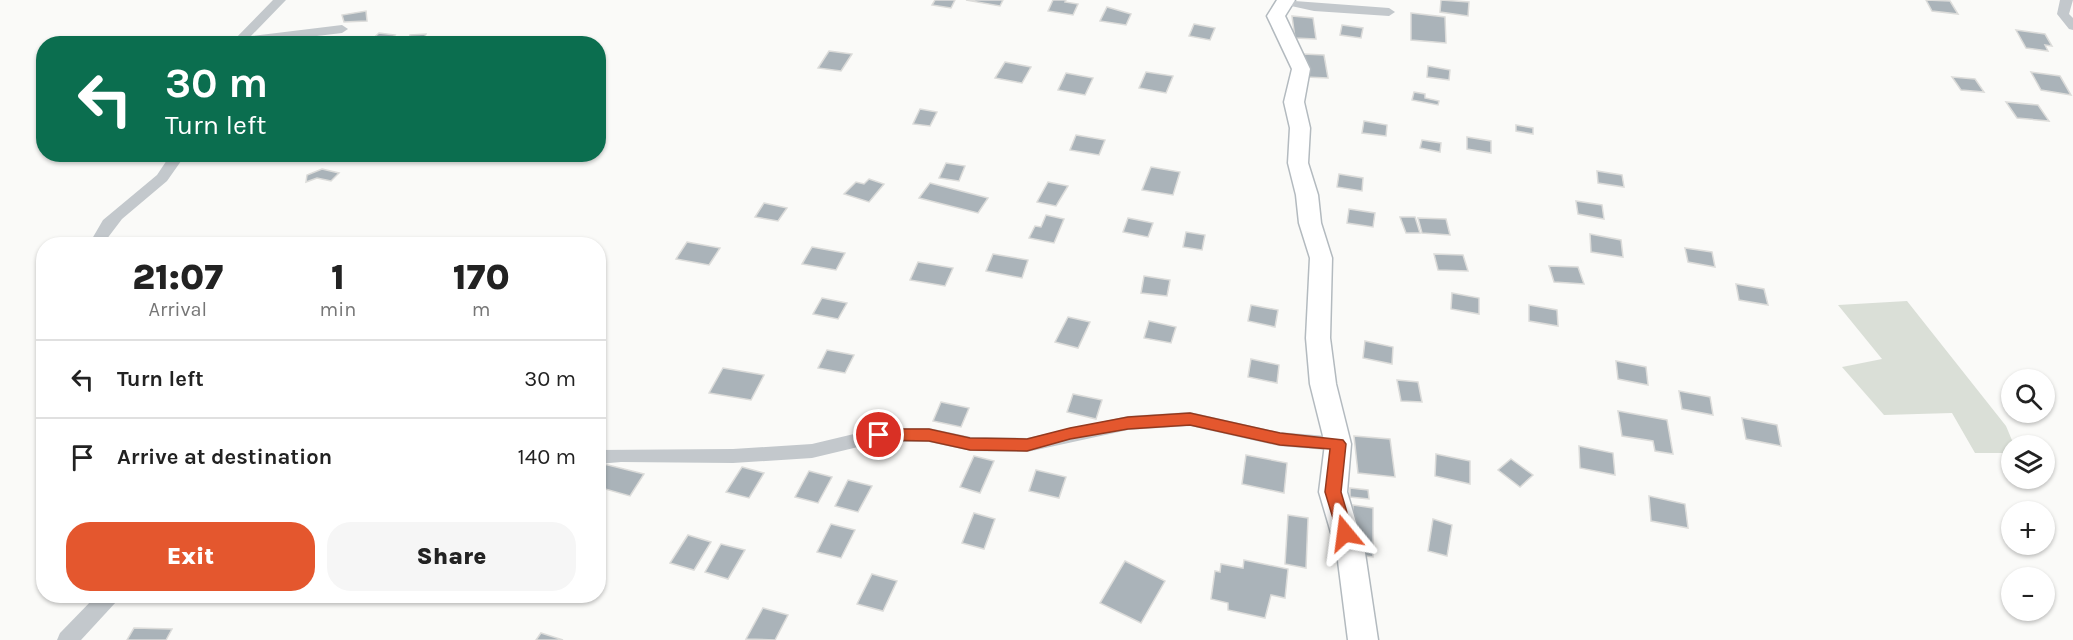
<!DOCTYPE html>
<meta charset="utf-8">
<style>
:root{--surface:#fff;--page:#f6f6f6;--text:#222;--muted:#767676;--line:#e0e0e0;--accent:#e4572e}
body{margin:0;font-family:Karla,sans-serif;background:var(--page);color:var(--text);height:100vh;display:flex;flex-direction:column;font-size:22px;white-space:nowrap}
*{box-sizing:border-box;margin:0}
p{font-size:20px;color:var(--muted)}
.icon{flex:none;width:33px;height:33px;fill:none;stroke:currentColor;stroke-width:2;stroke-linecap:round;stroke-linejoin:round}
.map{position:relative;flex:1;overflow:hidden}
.side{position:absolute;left:36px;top:237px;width:570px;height:366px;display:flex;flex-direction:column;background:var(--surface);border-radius:24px;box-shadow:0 2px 4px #0004}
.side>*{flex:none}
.top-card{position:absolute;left:36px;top:36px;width:570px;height:126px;border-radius:24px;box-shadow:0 2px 4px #0004;background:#0b6e4f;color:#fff;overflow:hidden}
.buttons{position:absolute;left:2001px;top:369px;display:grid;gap:12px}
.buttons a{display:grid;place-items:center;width:54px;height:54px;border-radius:50%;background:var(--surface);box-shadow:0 2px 4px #0004;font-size:30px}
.pin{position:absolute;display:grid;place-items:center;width:51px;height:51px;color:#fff;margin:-26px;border:3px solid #fff;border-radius:50%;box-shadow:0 2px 6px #0007}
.me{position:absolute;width:66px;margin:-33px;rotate:344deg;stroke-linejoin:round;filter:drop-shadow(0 0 4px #0008)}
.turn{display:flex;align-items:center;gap:21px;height:126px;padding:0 30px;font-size:27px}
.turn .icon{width:78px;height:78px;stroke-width:2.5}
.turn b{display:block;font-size:42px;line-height:51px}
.eta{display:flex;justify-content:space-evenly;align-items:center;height:102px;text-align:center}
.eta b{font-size:36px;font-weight:800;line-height:42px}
.button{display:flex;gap:12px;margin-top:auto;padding:12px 30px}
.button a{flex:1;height:69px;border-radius:24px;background:var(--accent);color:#fff;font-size:24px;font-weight:800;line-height:69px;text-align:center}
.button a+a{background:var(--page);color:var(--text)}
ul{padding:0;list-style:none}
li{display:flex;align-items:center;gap:18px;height:78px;padding:0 30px;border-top:2px solid var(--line)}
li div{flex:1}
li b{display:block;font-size:22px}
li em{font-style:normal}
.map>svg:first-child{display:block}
.green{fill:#dadfd7}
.building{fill:#aab3b9;stroke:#dcdcda;stroke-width:1.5}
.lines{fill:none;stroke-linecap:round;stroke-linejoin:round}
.secondary-casing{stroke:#b3babf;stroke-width:3}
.street{fill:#c3c8cc;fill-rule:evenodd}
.secondary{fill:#fff;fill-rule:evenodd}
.route{fill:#e4572e;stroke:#94391e;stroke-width:1.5}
</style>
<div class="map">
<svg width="2073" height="640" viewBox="0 0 2073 640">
<rect width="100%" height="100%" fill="#fafaf8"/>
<path class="green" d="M1907,301L2006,426L2014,445L2012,446L2011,453H1975L1952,413L1884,415L1842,367L1882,359L1838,305Z"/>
<g class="building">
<path d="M935,0H955L951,8L932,5Z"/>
<path d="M966,0H1003L1000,6Z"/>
<path d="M1053,0H1066L1065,2L1078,4L1073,15L1048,11Z"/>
<path d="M1441,0L1469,2L1468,16L1440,12Z"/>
<path d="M1926,0L1950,1L1958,14L1932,11Z"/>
<path d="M1107,7L1131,14L1126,25L1100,21Z"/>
<path d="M366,11L367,21L344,22L342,15Z"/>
<path d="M1411,13L1445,17L1446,43L1411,40Z"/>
<path d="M1292,16L1313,18L1316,39L1295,38Z"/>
<path d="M1194,24L1215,28L1210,40L1189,36Z"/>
<path d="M1342,25L1363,28L1361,38L1340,35Z"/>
<path d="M2016,30L2045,34L2052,46L2045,45L2048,51L2026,48Z"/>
<path d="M379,33L395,35L387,44H367Z"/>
<path d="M426,34L422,43H407L410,35Z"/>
<path d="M829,51L852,54L841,71L818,68Z"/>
<path d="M1303,54L1324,55L1328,78L1306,77Z"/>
<path d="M1005,62L1031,67L1022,83L995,78Z"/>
<path d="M1428,66L1450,70L1449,80L1427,77Z"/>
<path d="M1146,72L1173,76L1166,93L1139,88Z"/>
<path d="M2031,72L2060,76L2071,95L2041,90Z"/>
<path d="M1066,73L1093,78L1085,95L1058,90Z"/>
<path d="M1952,77L1975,79L1984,92L1961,90Z"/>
<path d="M1414,92L1425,94V98L1439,101L1438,105L1412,100Z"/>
<path d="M2006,102L2038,105L2049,121L2017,118Z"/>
<path d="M920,109L937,112L930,126L913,124Z"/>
<path d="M1364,121L1387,125L1386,136L1362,133Z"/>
<path d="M1516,125L1533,128V134L1516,131Z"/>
<path d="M1076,135L1105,140L1099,155L1070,150Z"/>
<path d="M1467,137L1491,141V153L1467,149Z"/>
<path d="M1422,140L1441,143L1440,152L1420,148Z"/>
<path d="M946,163L965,166L959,181L939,178Z"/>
<path d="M1151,167L1180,172L1173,195L1142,190Z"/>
<path d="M322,169L339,173L331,181L317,178L306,182L307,175Z"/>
<path d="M1597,171L1622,175L1624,187L1598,183Z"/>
<path d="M1339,174L1363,178L1362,191L1337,187Z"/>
<path d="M869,179L884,184L869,202L844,194L856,182L864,184Z"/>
<path d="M1048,182L1068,186L1056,206L1037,202Z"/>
<path d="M930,183L988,198L978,213L919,198Z"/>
<path d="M1576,201L1602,205L1604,219L1578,214Z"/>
<path d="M764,203L787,208L778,221L755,217Z"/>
<path d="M1349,209L1375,213L1373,227L1347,223Z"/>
<path d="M1046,215L1064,219L1054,243L1029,238L1035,226L1041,227Z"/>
<path d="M1400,217H1415L1420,233H1406Z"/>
<path d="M1128,218L1153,223L1148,237L1123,232Z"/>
<path d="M1418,218L1446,219L1450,235L1422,233Z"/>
<path d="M1186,232L1205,235L1202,250L1183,247Z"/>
<path d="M1590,234L1621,240L1623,257L1591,252Z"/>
<path d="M687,242L720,248L709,265L676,259Z"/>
<path d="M812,247L845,253L836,270L802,264Z"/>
<path d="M1685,248L1712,252L1715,267L1688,262Z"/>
<path d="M993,254L1028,260L1022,278L986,271Z"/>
<path d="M1434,254L1463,255L1468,271L1438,270Z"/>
<path d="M918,262L953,268L945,286L910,280Z"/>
<path d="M1549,266L1578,267L1584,284L1554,282Z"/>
<path d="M1144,276L1170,280L1167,296L1141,293Z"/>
<path d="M1736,284L1764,289L1768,305L1739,300Z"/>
<path d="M1452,293L1479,298V314L1451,309Z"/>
<path d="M822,298L847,303L838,319L813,314Z"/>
<path d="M1251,305L1278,310L1275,327L1248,321Z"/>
<path d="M1529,305L1557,310L1558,326L1529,321Z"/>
<path d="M1068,317L1090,322L1078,348L1055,342Z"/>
<path d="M1149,321L1176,327L1171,343L1144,338Z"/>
<path d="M1365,341L1393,347L1392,364L1363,358Z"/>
<path d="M827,350L854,355L845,373L818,368Z"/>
<path d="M1251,359L1279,365L1277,383L1248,377Z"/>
<path d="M1616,361L1646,367L1648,385L1618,379Z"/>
<path d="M723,368L764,375L751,400L709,393Z"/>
<path d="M1397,380L1418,382L1422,402L1401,401Z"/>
<path d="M1679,391L1710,397L1713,415L1682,409Z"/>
<path d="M1073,394L1102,400L1096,419L1067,412Z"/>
<path d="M941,402L969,408L961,427L933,421Z"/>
<path d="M1618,411L1667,420L1673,454L1655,451L1653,441L1622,436Z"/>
<path d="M1742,418L1777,425L1781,446L1746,439Z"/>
<path d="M1354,436L1390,439L1395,477L1358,473Z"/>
<path d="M1579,446L1613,453L1615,475L1580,468Z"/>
<path d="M1436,454L1470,461V484L1435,476Z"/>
<path d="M1246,455L1287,463L1284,493L1242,484Z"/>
<path d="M974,456L994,461L980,493L960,487Z"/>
<path d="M1511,459L1533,475L1520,487L1498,470Z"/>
<path d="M604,464L644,474L630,496L598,487V471Z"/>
<path d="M742,467L764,473L749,498L726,492Z"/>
<path d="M1036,470L1066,477L1059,498L1029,491Z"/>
<path d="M809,471L832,477L818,503L795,497Z"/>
<path d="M848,480L872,486L858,512L835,506Z"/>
<path d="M1350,488L1368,490L1369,499L1350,497Z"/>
<path d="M1649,496L1685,504L1688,528L1651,521Z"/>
<path d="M1353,505L1373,508V557L1352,554Z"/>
<path d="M974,513L995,519L984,549L962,543Z"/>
<path d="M1288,515L1308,518L1306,568L1285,564Z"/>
<path d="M1433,519L1452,525L1447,556L1428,551Z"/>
<path d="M831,524L855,530L841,558L817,552Z"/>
<path d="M688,535L711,542L694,570L670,563Z"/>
<path d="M721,544L745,550L728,579L705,572Z"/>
<path d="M1244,560L1288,569L1285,598L1271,595L1265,618L1228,610V603L1211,599L1215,571L1220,572L1221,564L1243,568Z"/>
<path d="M1125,561L1165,581L1141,623L1100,603Z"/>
<path d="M872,574L897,581L883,611L857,604Z"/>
<path d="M763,608L788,615L775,640L746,639Z"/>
<path d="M134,628L172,629L166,640H127Z"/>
<path d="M541,633L563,640H536Z"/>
</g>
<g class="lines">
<g class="secondary-casing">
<path id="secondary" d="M1277,0H1295L1285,16L1310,69L1304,102L1310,128L1308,163L1318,195L1321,223L1332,258L1330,338L1336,384L1351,444L1347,492L1365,553L1378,640H1348L1337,553L1319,492L1325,444L1310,384L1306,338L1310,258L1299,223L1296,195L1288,163L1290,128L1284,102L1292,69L1267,16Z"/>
</g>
<g class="street">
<path d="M273,0H286L251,36L342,25L348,29L342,33L249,44H230Z"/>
<path d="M1281,0L1389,8L1395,12L1389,16L1314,11L1282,4Z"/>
<path d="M2060,0H2073L2069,14L2073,18V30L2069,29L2057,14Z"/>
<path d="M171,154H186L167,181L122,219L103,244H89L103,220L157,175Z"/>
<path d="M1190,412L1279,432L1338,437L1344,439L1347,444L1344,449L1338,451L1279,446L1190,426L1128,430L1027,452L971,451L929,442H879L812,458L733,463L621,462L598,464V450L733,449L812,444L879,428H929L971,437L1027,438L1128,416Z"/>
<path d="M96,596H119L116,602L81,640H57L60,633Z"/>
</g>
<use href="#secondary" class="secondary"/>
</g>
<path class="route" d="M1190,413L1280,433L1343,440L1346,444L1341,492L1353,533L1350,538L1345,540L1339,538L1325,492L1330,449L1280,445L1190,425L1128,429L1070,439L1027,451L970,450L929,441L879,440L873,439L871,435L873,430L879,429H929L970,438L1027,439L1070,428L1128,417Z"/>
</svg>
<div class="buttons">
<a><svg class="icon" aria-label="search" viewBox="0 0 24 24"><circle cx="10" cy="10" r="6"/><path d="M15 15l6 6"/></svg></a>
<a><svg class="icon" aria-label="layers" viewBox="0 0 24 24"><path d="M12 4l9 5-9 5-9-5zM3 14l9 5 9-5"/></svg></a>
<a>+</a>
<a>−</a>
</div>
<div class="pin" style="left:879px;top:435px;background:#d93025"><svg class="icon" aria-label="arrive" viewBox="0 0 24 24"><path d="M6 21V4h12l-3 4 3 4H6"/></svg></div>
<svg class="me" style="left:1345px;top:533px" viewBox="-20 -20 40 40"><path d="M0-17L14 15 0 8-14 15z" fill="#e4572e" stroke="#fff" stroke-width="4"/></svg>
<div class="top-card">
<div class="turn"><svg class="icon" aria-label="left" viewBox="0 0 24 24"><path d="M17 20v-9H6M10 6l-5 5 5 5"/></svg><div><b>30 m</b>Turn left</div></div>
</div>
<section class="side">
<div class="eta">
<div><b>21:07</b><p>Arrival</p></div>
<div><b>1</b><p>min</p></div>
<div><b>170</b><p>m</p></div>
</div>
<ul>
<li><svg class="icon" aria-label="left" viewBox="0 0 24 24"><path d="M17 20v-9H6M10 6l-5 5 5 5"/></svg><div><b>Turn left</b></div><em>30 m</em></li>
<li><svg class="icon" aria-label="arrive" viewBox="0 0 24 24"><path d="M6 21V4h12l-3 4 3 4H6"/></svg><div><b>Arrive at destination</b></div><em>140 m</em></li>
</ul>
<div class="button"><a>Exit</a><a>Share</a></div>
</section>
</div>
